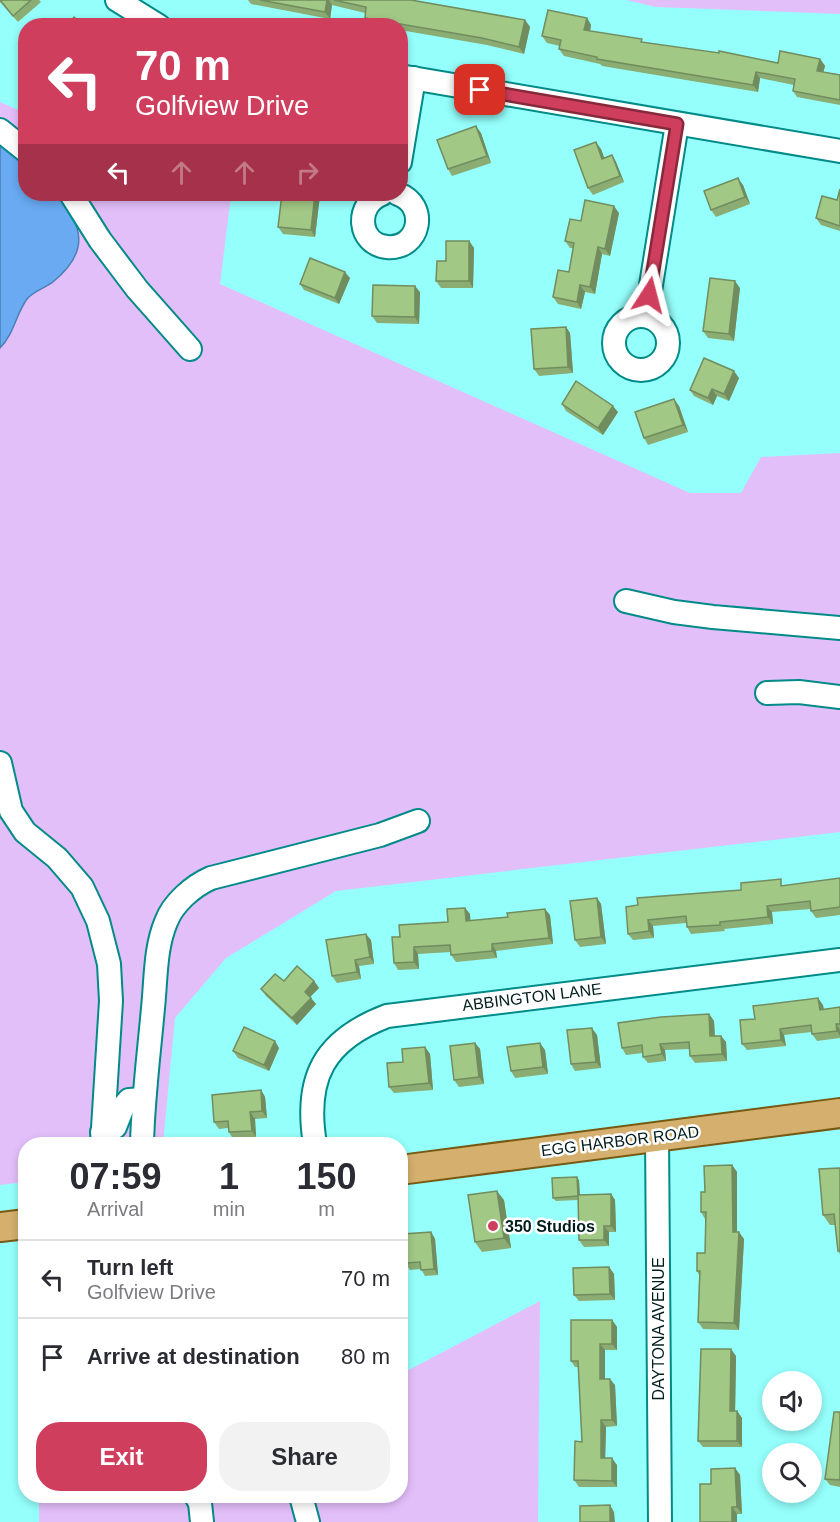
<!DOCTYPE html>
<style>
:root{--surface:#fff;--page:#f2f2f3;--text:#2b2b33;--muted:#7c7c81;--line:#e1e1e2;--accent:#cf3f5d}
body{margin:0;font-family:Helvetica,sans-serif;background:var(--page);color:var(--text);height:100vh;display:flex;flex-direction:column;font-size:22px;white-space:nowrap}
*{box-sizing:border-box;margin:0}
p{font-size:20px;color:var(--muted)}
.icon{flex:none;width:33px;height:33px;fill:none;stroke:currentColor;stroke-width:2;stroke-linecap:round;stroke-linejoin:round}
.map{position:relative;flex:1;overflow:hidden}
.drawer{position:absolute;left:18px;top:1137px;width:390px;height:366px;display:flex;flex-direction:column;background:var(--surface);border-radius:24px;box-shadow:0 3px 9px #0003}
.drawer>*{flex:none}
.hud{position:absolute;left:18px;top:18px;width:390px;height:183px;border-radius:24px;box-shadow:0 3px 9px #0003;background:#cf3f5d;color:#fff;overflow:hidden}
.fabs{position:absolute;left:762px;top:1371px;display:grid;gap:12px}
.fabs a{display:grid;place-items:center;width:60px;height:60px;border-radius:50%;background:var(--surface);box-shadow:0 3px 9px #0003;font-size:30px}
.pin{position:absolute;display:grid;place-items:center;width:51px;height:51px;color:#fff;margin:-26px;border-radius:12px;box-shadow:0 3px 9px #0006}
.me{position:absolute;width:66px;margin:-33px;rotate:9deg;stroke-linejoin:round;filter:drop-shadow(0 0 4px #0008)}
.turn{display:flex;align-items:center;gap:21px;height:126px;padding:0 18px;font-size:27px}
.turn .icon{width:78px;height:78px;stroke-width:2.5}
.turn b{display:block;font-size:42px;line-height:51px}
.lanes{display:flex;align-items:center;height:57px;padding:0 18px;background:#0003;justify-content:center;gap:30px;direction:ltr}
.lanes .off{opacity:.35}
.eta{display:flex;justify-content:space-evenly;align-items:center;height:102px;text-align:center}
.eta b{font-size:36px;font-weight:700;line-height:42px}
.cta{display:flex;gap:12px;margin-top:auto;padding:12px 18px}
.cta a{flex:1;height:69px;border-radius:24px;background:var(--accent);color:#fff;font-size:24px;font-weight:700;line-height:69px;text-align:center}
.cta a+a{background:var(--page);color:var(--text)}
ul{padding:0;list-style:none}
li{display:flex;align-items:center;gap:18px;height:78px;padding:0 18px;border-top:2px solid var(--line)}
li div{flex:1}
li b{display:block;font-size:22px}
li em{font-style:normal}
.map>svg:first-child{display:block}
.green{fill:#e3bffa}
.water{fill:#69aaf3;stroke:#4a80b2;stroke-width:1.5}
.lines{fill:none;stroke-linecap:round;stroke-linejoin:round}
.minor-casing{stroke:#008a88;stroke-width:26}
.major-casing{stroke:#785911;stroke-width:32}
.minor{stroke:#fff;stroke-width:22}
.major{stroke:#d4af6d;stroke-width:28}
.wall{fill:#8bac73}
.shaded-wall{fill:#718c5e}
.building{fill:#a2c886;stroke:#718c5e;stroke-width:1.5}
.route-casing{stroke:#87293c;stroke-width:15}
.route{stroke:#cf3f5d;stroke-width:10}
.poi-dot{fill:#cf3f5d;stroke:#fff;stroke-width:2}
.labels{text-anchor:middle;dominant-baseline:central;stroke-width:5;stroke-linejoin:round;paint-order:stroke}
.street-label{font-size:16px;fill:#001d1c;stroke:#fff}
.poi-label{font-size:16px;font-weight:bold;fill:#001d1c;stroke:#fff;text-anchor:start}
</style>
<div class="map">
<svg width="840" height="1522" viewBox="0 0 840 1522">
<rect width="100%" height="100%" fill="#95fffb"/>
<g class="green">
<path d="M626,0H840V14L656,7Z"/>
<path d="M0,102L25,113L26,194H224L231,196L220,284L690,493H741L761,457L840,453V832L336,891L226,958L175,1018L163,1144H26L25,1182L0,1185Z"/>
<path d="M540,1301L538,1522H39V1496H400L401,1374Z"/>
</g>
<path class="water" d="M0,145L25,164L26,194H57C83,226 90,251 54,281C46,288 33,291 27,299C16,314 14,334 0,348Z"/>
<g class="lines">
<g class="minor-casing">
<g id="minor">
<path d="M117,0L159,26"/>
<path d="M400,76L840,151"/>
<path d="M0,130L26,151"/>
<path d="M400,162L414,78"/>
<path d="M71,194L100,240L137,289L190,349"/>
<path d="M382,194C355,204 357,244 387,247C420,250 429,205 398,194"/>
<circle cx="641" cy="343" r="27"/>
<path d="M646,316L677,124"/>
<path d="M626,601L674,612L713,617L840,628"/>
<path d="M767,693L799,692L840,697"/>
<path d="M0,763L11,811L25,832L57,858L82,887L98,921L109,964L111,1001L102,1144"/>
<path d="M102,1132L115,1127L123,1107L129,1100L144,1099"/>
<path d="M657,1136L660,1522"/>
<path d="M142,1144C143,1099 149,1053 153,1008C156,979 155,948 166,922C173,903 193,886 211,878L380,835L418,821"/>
<path d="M315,1144C304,1078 324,1040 387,1016L840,960"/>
<path d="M196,1496L200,1503L202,1522"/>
<path d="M301,1496L308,1522"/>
</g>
</g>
<g class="major-casing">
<g id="major">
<path d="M400,1170L840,1113"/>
<path d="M0,1227L26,1224"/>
</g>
</g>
<use href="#minor" class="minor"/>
<use href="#major" class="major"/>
</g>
<g class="wall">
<path d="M0,0H39L41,2L18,22L0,2Z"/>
<path d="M248,0H411L525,20L530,27L524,54L487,45L400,30V26L369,25L365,18V13L332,5L330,19L251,4Z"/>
<path d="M587,18L591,25L590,31L644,42L778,63L820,59L825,66L823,72L840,75V105L797,97L793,91L794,85L760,78L758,92L602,66L600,64L564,56L559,49L560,46L547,43L542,36Z"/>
<path d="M481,133L491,163L452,176L448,169Z"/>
<path d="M601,149L604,158L612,155L616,162L624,182L593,195L588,188Z"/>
<path d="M743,185L750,204L716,217L711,210Z"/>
<path d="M840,189V231L821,225L816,218L837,200Z"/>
<path d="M282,194H319L320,195L315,237L283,234L278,227Z"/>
<path d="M619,213L610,256L602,254L595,294L585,292L581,309L558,304L553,297L569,272L573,248H570L565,241L581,221Z"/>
<path d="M469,241L474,248L473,288H441L436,281Z"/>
<path d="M350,278L339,304L304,290L300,284Z"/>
<path d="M740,288L734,341L708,338L703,331Z"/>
<path d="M420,292L419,324L377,323L372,316Z"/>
<path d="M566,327L570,333L573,373L539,376L534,369Z"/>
<path d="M739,378L729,401L717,396L713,405L694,396L690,390Z"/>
<path d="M562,404L618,412L603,435L566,411Z"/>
<path d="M679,406L688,432L648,445L644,438Z"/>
<path d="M840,878V915L816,918L811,911V909L772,912L773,924L724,929L725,931L691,934L687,927L686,923L653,926L654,938L633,940L628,934L638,905L741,890L785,886Z"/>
<path d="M597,898L601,904L606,944L580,947L575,940Z"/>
<path d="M465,908L470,914V921L550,915L553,944L496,951L497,958L456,962L451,955V952L418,954L419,969L398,970L394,963L400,937L448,922Z"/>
<path d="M371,940L374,964L359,966L361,979L337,983L332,976Z"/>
<path d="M284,981H314L319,988L310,997L316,1004L297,1025L266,996L261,989Z"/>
<path d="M823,1005L824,1009L840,1007V1038L817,1041L812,1034V1032L784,1035L786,1046L747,1050L742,1044L755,1019Z"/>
<path d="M709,1014L714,1021L715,1036H721L726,1042L727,1061L695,1063L690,1056V1049L665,1050L666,1061L648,1063L643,1057V1053L626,1055L622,1048Z"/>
<path d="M597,1035L601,1068L575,1071L571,1064Z"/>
<path d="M475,1043L480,1049L484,1084L459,1087L454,1080Z"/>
<path d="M425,1047L430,1054L433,1090L394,1093L389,1087L403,1062Z"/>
<path d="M279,1048L269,1071L238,1058L233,1051Z"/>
<path d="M545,1050L548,1074L515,1078L511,1071Z"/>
<path d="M261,1090L265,1097L267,1118L255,1119L256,1137L233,1139L229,1132L228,1128L219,1129L214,1122Z"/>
<path d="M732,1165L737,1172V1232L744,1239L739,1330L703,1329L698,1322L699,1275L697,1271L705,1253V1219L701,1212L705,1192Z"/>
<path d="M840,1168V1254L838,1251L835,1225H830L823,1215Z"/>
<path d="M579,1180L580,1195L611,1194L615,1200L616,1232H609V1246L584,1247L579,1240L578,1200L556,1201L553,1198Z"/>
<path d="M504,1200L511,1248L482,1252L475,1242Z"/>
<path d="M431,1232L435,1239L438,1275L425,1276L421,1269L410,1270L405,1263Z"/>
<path d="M609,1267L614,1274L615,1300L579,1301L574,1295Z"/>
<path d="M612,1320L617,1327V1350H605V1379L615,1385L617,1426L606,1427L605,1458L617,1465V1487H579L574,1480L582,1442L578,1367H575L571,1361Z"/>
<path d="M736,1356L735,1411H737L742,1418V1447H703L698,1441Z"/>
<path d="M840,1412V1487L830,1485L825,1479Z"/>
<path d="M735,1468L740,1475L742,1514H737V1522H700L711,1484Z"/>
</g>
<g class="shaded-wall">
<path d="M327,0H329L332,5L330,19L325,12Z"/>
<path d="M587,18L591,25L589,37L584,30Z"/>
<path d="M525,20L530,27L524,54L519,47Z"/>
<path d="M820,59L825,66L822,78L817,71Z"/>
<path d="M756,72L760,78L758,92L753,85Z"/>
<path d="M476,126L481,133L491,163L487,156Z"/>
<path d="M596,142L601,149L607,165L602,159Z"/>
<path d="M612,155L616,162L624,182L620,176Z"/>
<path d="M738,178L743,185L750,204L745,197Z"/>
<path d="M315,194H319L320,195L315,237L311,230Z"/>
<path d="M614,206L619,213L610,256L605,249Z"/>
<path d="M469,241L474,248L473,288L469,281Z"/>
<path d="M598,247L602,254L595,294L590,287Z"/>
<path d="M345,272L350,278L339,304L335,298Z"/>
<path d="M735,281L740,288L734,341L729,334Z"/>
<path d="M580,285L585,292L581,309L577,302Z"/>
<path d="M415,286L420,292L419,324L415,317Z"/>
<path d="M566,327L570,333L573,373L568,367Z"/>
<path d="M734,371L739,378L729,401L724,394Z"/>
<path d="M712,389L717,396L713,405L708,398Z"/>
<path d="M674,399L679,406L688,432L683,425Z"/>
<path d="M613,406L618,412L603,435L598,428Z"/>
<path d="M597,898L601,904L606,944L601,937Z"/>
<path d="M767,906L772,912L773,924L768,917Z"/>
<path d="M465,908L470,914L471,928L466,921Z"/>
<path d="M545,909L550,915L553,944L549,938Z"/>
<path d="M648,920L653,926L654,938L649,931Z"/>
<path d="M366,934L371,940L374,964L370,957Z"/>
<path d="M492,944L496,951L497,958L492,951Z"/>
<path d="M414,947L418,954L419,969L414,962Z"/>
<path d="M355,960L359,966L361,979L357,972Z"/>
<path d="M314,981L319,988L309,998L305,992Z"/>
<path d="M311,998L316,1004L297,1025L292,1018Z"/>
<path d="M818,998L823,1005L824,1016L820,1010Z"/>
<path d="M709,1014L714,1021L715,1043L710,1036Z"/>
<path d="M836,1024L840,1030V1036L837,1031Z"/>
<path d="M592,1028L597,1035L601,1068L596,1062Z"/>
<path d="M780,1029L784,1035L786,1046L781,1040Z"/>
<path d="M721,1036L726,1042L727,1061L722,1054Z"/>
<path d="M275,1041L279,1048L269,1071L264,1065Z"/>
<path d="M475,1043L480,1049L484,1084L479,1077Z"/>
<path d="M540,1043L545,1050L548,1074L543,1067Z"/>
<path d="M660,1044L665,1050L666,1061L662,1054Z"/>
<path d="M425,1047L430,1054L433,1090L429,1083Z"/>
<path d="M261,1090L265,1097L267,1118L262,1111Z"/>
<path d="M250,1112L255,1119L256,1137L252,1131Z"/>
<path d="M732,1165L737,1172V1239L733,1232Z"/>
<path d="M577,1177L579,1180L580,1200L578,1196Z"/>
<path d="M497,1191L504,1200L511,1248L504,1238Z"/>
<path d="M611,1194L615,1200L616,1232L611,1226Z"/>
<path d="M604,1226L609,1232V1246L604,1240Z"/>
<path d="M431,1232L435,1239L438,1275L434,1269Z"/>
<path d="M739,1232L744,1239L739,1330L734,1323Z"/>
<path d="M609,1267L614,1274L615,1300L610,1294Z"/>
<path d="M612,1320L617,1327V1350L612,1344Z"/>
<path d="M600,1344L605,1350V1386L600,1379Z"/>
<path d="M731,1349L736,1356L735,1418L730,1411Z"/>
<path d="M610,1379L615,1385L617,1426L612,1420Z"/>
<path d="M737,1411L742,1418V1447L737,1441Z"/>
<path d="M601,1420L606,1427L605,1465L601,1458Z"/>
<path d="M612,1458L617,1465V1487L612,1481Z"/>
<path d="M735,1468L740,1475L742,1514L737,1507Z"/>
<path d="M610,1505L614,1512L615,1522H610Z"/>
<path d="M732,1507L737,1514V1522H732Z"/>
</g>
<g class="building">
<path d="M0,0H31L13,16Z"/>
<path d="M260,0H327L325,12Z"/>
<path d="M334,0H411L525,20L519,47L482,38L365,18L366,7Z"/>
<path d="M548,10L587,18L584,30L642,39L641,42L719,53V51L778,63L780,51L820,59L817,71L840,75V100L793,91L795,79L756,72L753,85L597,59V57L559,49L561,40L542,36Z"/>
<path d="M74,17L85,26H67Z"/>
<path d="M476,126L487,156L448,169L437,140Z"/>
<path d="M596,142L602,159L612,155L620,176L588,188L574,150Z"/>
<path d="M738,178L745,197L711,210L704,191Z"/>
<path d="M840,189V226L816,218L822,196L837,200Z"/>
<path d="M282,194H315L311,230L278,227Z"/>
<path d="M585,200L614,206L605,249L598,247L590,287L580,285L577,302L553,297L558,270L569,272L574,243L565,241L570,219L581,221Z"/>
<path d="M446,241H469V281H436L437,261H446Z"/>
<path d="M310,258L345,272L335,298L300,284Z"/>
<path d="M710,278L735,281L729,334L703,331Z"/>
<path d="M373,285L415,286V317L372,316Z"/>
<path d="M566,327L568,367L534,369L531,329Z"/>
<path d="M704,358L734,371L724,394L712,389L708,398L690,390Z"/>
<path d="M576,381L613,406L598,428L562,404Z"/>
<path d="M674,399L683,425L644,438L635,412Z"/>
<path d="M840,878V907L811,911L810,901L767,906L768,917L720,922V925L687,927L686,916L648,920L649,931L628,934L626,907L638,905L637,898L741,890V883L781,879V886Z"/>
<path d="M597,898L601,937L575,940L570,901Z"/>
<path d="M465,908L466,921L508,917L507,913L545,909L549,938L492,944V951L451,955L450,945L414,947V962L394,963L392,937H400L399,925L448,922L447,909Z"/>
<path d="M366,934L370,957L355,960L357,972L332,976L326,940Z"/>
<path d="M297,966L314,981L305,992L311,998L292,1018L261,989L275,974L284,981Z"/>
<path d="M818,998L820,1010L840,1007V1024H836L837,1031L812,1034L811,1025L780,1029L781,1040L742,1044L740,1020L755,1019L753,1006Z"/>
<path d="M709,1014L710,1036H721L722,1054L690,1056L689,1042L660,1044L662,1054L643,1057L642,1045L622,1048L618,1023L661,1017Z"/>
<path d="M244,1027L275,1041L264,1065L233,1051Z"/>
<path d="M592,1028L596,1062L571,1064L567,1030Z"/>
<path d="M475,1043L479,1077L454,1080L450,1046Z"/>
<path d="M540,1043L543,1067L511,1071L507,1047Z"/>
<path d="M425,1047L429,1083L389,1087L387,1063L403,1062L402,1049Z"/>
<path d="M261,1090L262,1111L250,1112L252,1131L229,1132L228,1121L214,1122L212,1095Z"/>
<path d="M732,1165L733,1232H739L734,1323L698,1322L700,1271H697V1253H705L706,1212H701V1192H705L704,1166Z"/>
<path d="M840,1168V1251H838L834,1214L823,1215L819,1169Z"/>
<path d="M577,1177L578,1196L553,1198L552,1178Z"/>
<path d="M497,1191L504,1238L475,1242L468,1195Z"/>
<path d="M611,1194V1226H604V1240H579L578,1195Z"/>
<path d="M431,1232L434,1269L421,1270L420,1262L405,1263L403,1234Z"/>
<path d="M609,1267L610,1294L574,1295L573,1268Z"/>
<path d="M571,1320H612V1344H600V1379H610L612,1420H601V1458H612V1481L574,1480L575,1441L582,1442L578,1361H571Z"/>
<path d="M701,1349H731L730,1411H737V1441H698Z"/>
<path d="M834,1412H840V1480L825,1479Z"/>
<path d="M735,1468L737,1507H732V1522H700V1484H711V1469Z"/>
<path d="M610,1505V1522H580V1506Z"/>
</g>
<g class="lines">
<g class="route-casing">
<path id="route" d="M480,90L677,124L649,295"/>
</g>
<use href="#route" class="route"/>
</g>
<circle class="poi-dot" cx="493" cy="1226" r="6"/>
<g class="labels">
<g class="street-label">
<text transform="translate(532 997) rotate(-7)">ABBINGTON LANE</text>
<text transform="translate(620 1141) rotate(-7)">EGG HARBOR ROAD</text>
<text transform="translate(658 1329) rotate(-90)">DAYTONA AVENUE</text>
</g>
<g class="poi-label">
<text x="505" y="1226">350 Studios</text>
</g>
</g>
</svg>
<div class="fabs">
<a><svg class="icon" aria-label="sound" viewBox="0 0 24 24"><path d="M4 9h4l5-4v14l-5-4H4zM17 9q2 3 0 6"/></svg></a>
<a><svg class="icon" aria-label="search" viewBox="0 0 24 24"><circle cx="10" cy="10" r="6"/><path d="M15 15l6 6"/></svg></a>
</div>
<div class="pin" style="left:480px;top:90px;background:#d93025"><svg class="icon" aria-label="arrive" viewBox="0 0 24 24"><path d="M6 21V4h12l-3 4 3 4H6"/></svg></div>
<svg class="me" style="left:649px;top:295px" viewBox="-20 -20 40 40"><path d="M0-17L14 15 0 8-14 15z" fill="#cf3f5d" stroke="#fff" stroke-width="4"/></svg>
<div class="hud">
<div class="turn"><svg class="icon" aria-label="left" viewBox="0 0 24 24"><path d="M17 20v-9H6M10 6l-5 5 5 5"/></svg><div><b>70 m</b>Golfview Drive</div></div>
<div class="lanes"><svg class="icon" aria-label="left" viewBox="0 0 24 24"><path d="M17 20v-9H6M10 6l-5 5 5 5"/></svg><svg class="icon off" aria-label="ahead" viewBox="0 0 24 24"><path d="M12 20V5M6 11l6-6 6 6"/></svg><svg class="icon off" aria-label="ahead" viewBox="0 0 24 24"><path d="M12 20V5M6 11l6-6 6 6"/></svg><svg class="icon off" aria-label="right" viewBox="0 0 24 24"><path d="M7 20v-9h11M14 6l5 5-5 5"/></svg></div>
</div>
<section class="drawer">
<div class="eta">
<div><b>07:59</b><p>Arrival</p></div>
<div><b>1</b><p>min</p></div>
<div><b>150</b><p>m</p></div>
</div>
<ul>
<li><svg class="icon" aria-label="left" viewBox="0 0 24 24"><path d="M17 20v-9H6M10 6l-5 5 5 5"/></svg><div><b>Turn left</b><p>Golfview Drive</p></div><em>70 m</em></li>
<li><svg class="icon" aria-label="arrive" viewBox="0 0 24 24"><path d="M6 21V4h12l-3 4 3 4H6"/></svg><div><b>Arrive at destination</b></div><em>80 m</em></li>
</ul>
<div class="cta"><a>Exit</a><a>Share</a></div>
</section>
</div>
